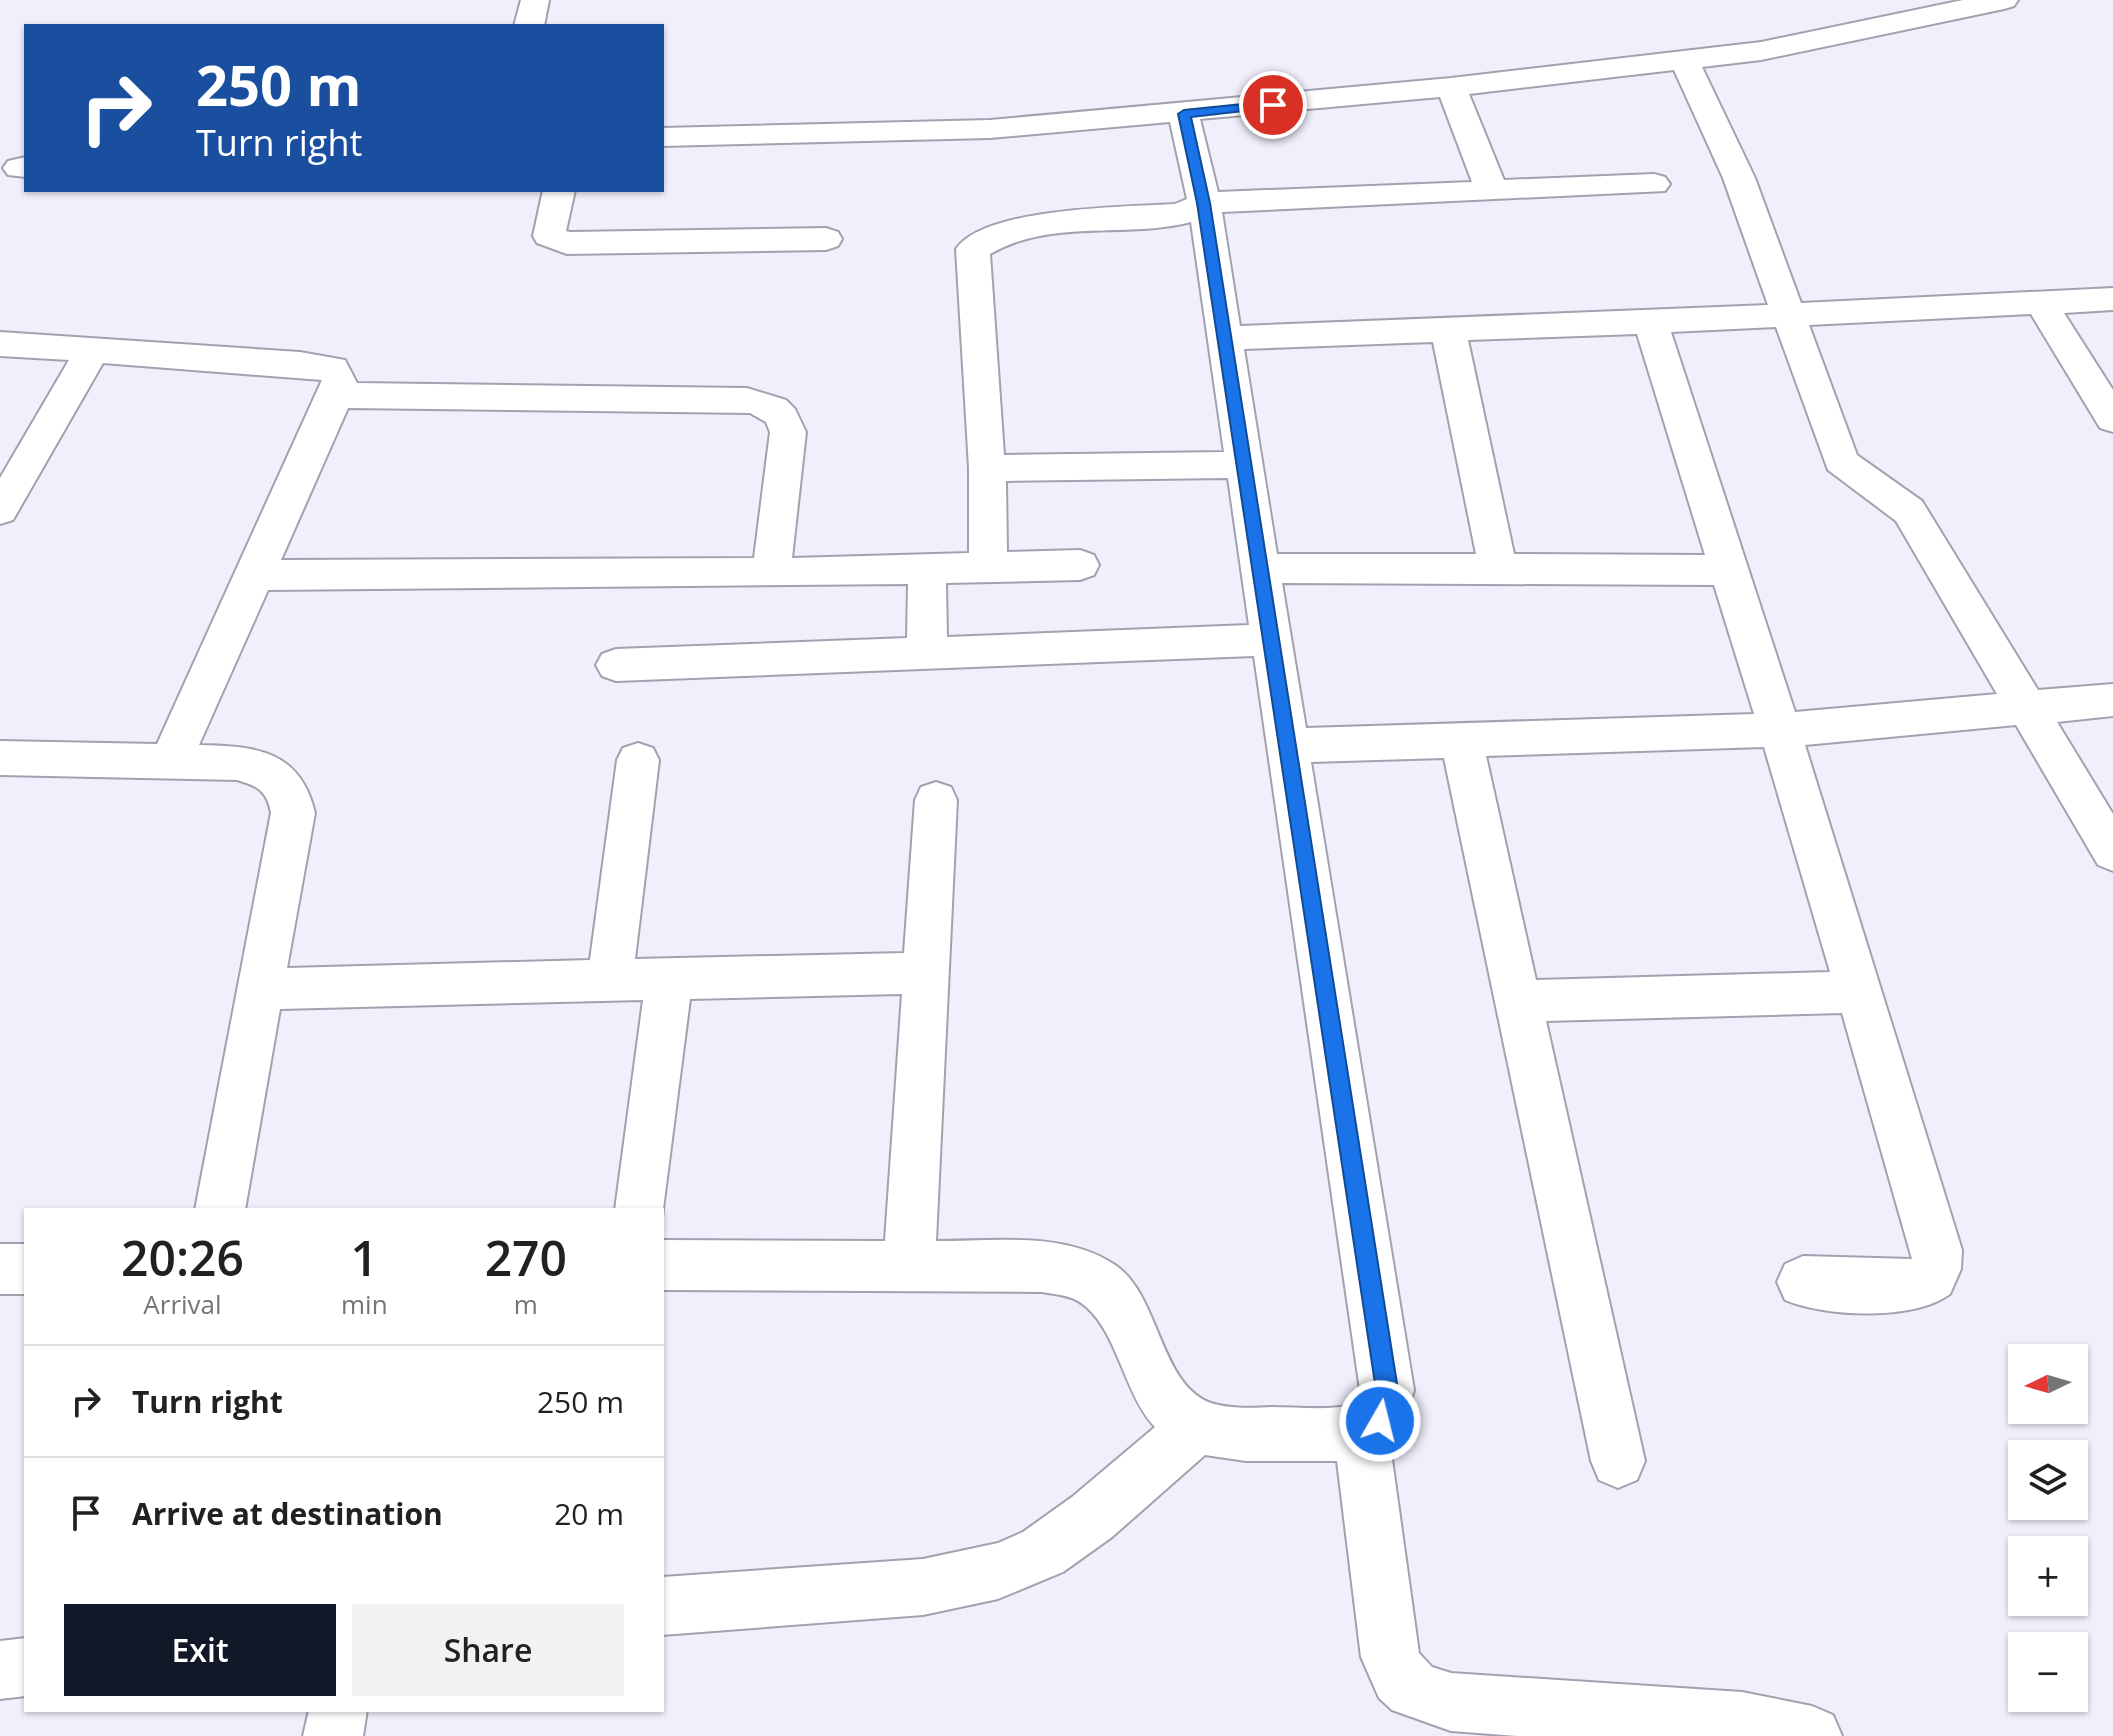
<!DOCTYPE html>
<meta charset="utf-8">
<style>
:root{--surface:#fff;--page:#f2f2f2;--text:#202124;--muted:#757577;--line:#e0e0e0;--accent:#111827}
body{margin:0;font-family:"Open Sans",sans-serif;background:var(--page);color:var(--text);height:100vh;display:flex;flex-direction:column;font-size:30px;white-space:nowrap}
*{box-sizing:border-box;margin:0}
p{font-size:26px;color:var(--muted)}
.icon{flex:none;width:44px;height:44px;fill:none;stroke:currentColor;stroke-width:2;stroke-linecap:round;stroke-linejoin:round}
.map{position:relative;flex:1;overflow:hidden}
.drawer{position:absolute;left:24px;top:1208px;width:640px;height:504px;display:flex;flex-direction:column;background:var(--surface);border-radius:0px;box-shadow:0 2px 6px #0004}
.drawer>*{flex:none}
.top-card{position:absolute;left:24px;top:24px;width:640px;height:168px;border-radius:0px;box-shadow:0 2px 6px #0004;background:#1a4fa0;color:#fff;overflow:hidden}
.needle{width:52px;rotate:265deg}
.tools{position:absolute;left:2008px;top:1344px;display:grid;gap:16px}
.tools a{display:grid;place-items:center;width:80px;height:80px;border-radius:0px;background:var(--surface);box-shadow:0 2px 6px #0004;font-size:40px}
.pin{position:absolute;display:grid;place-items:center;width:68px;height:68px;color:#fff;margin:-34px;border:4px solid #fff;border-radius:50%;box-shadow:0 2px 8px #0007}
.me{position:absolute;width:88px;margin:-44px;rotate:8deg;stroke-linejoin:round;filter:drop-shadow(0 0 6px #0008)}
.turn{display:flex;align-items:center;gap:28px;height:168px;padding:0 40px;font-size:36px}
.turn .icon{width:104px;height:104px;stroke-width:2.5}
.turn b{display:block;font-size:56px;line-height:68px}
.eta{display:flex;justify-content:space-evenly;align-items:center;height:136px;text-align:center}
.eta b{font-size:48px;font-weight:600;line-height:56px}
.action{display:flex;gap:16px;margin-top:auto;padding:16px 40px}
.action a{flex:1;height:92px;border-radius:0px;background:var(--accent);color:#fff;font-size:32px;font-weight:600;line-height:92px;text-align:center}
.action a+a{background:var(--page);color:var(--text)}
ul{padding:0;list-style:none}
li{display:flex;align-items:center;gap:24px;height:112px;padding:0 40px;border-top:2px solid var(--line)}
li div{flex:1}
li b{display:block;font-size:30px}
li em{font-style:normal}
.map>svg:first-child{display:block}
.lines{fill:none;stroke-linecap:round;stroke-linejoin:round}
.street-casing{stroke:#a1a1b0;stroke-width:4}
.street{fill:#fff;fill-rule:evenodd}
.route{fill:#1a73e8;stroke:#114b97;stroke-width:2}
</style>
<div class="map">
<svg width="2113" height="1736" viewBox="0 0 2113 1736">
<rect width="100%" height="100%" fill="#f0f0fd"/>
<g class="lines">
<g class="street-casing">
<g id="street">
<path d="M521,0H549L544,26H514Z"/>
<path d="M1963,0H2018L2014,6L2004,9L1761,60L1702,67L1755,178L1801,303L2113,288V310L2064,313L2113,390V432L2100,428L2031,314L1809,325L1857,455L1922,501L2038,690L2113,684V716L2057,722L2113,814V871L2098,865L2016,725L1805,745L1962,1250L1961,1269L1950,1294C1914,1321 1825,1317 1785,1300L1777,1282L1785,1264L1803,1256L1912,1259L1842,1013L1546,1021L1645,1461L1637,1480L1618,1488L1599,1480L1591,1461L1444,758L1311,762L1414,1390L1399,1440L1390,1445L1419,1653L1432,1667L1451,1673L1742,1692L1812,1706L1833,1715L1842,1736H1517L1451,1731L1392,1710L1379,1698L1361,1657L1337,1461H1246L1205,1455L1112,1537L1063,1572L998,1599L923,1615L662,1635V1577L923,1559L998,1543L1023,1532L1072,1497L1155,1427C1123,1394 1117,1324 1078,1301C1068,1295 1053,1294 1042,1292L662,1290V1240L885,1241L902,994L690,999L662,1217V1210H615L643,1000L280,1009L245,1210H195L271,813C267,791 258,786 237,780L0,775V741L157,744L322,380L103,363L13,520L0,524V478L69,360L0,356V332L300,352L345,360L357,383L747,388L786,400L795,409L806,432L792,558L969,553V468L956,249C984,207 1127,207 1175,204L1187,199L1170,122L990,138L662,146V128L990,120L1451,78L1761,42ZM1674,70L1723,178L1768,305L1240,326L1222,212L1665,191L1670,184L1665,177L1654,174L1504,180L1469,94ZM1440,97L1472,182L1218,192L1200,119ZM1191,222L1224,452L1004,455L990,254C1052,218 1125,239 1191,222ZM1776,327L1828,470L1896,521L1997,694L1795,712L1671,332ZM1637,334L1705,555L1514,554L1468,340ZM1433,342L1476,554H1277L1244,349ZM348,408L750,413L766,422L770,432L754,558L281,560ZM1228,478L1249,625L947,637L946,583L1080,580L1094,575L1099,565L1094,555L1080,550L1007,552L1006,481ZM1282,583L1714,585L1754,714L1306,728ZM908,584L907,638L616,649L602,654L596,665L602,676L616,681L1254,656L1360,1390L1357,1404C1329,1411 1300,1407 1272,1407C1253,1408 1229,1409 1211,1403C1159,1384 1160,1295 1115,1265C1065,1231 993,1241 936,1241L957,800L951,787L936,782L921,787L915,800L904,953L635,959L659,760L653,748L638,743L623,748L617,760L590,960L287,968L315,813C300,750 256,746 199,745L268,590ZM1764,747L1830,972L1536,980L1486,756Z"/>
<path d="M26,157V177L8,175L3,168L8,161Z"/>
<path d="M543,190H575L566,231L570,232L826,228L838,232L842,239L838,246L826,250L567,254L537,243L533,236Z"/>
<rect x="0" y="1244" width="26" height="50"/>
<path d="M26,1638V1696L0,1699V1641Z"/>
<path d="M309,1710H367L363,1736H303Z"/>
</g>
</g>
<use href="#street" class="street"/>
</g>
<path class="route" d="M1273,101L1280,105L1278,107L1191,117L1210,203L1398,1390L1388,1428L1380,1432L1373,1428L1369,1421L1376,1390L1197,203L1178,114L1184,110Z"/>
</svg>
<div class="tools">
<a><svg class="needle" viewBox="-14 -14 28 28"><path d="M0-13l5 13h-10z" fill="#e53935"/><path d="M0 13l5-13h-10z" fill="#757577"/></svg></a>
<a><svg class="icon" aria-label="layers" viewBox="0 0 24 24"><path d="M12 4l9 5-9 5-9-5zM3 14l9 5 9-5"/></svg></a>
<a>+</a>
<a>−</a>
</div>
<div class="pin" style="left:1273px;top:105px;background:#d93025"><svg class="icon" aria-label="arrive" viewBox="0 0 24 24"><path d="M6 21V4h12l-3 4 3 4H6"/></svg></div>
<svg class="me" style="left:1380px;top:1421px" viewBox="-20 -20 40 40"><circle r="17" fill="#1a73e8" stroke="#fff" stroke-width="3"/><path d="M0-11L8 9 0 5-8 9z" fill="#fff"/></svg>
<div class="top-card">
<div class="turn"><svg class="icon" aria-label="right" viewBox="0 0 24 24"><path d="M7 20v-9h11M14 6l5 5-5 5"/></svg><div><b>250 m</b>Turn right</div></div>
</div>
<section class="drawer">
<div class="eta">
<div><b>20:26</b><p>Arrival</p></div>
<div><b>1</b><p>min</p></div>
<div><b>270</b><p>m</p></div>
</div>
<ul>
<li><svg class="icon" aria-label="right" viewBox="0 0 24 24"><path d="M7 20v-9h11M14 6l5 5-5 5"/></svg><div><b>Turn right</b></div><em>250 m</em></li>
<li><svg class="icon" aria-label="arrive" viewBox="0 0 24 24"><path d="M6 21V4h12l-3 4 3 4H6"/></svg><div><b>Arrive at destination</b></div><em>20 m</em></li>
</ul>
<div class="action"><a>Exit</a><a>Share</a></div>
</section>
</div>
